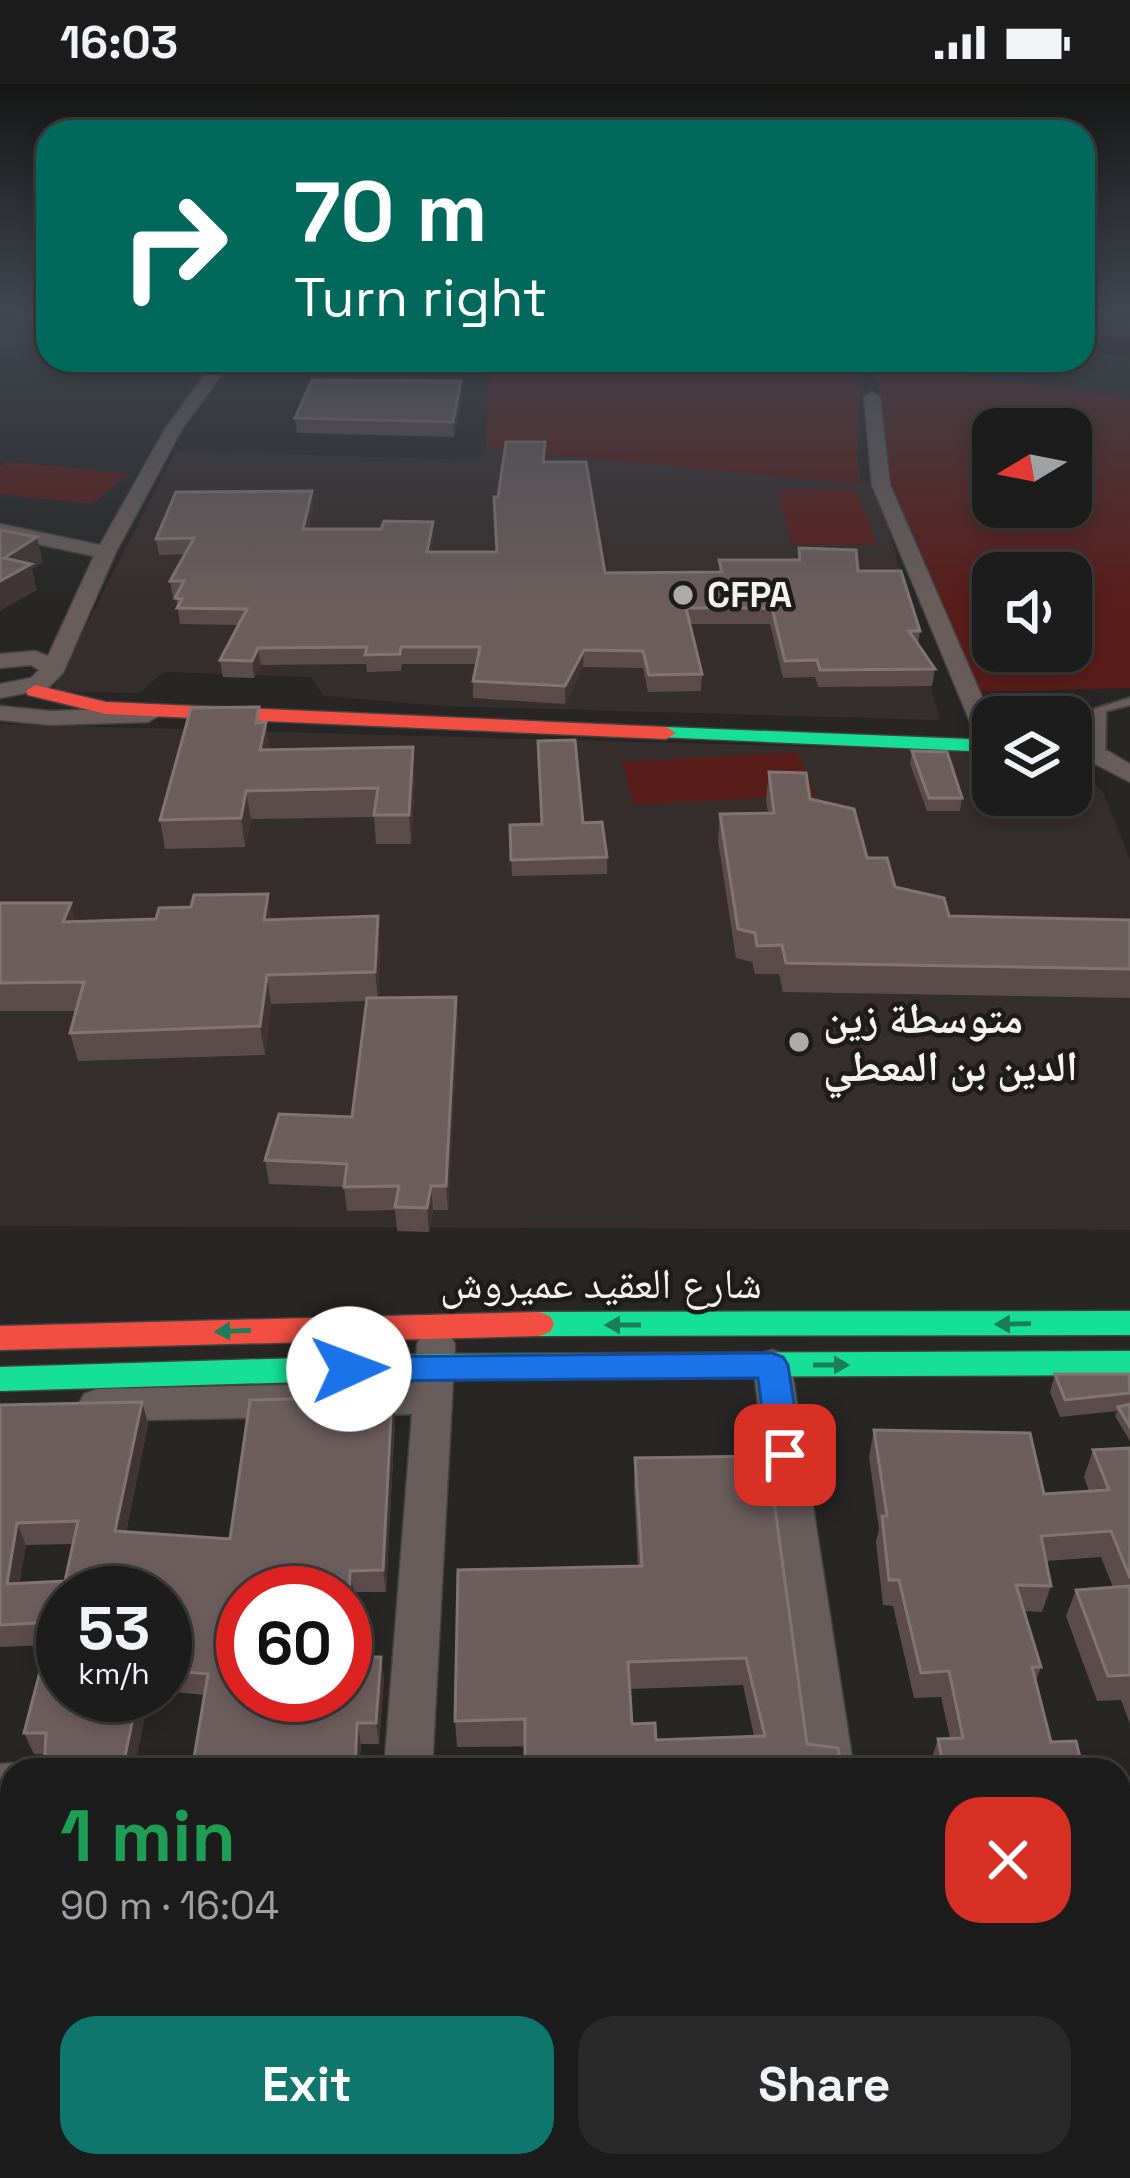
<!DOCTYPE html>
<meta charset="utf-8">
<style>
:root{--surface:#1d1c1c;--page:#2a2929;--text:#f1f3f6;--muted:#a0a1a3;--line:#3b3a3b;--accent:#0f766e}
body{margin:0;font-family:"Space Grotesk","Noto Naskh Arabic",sans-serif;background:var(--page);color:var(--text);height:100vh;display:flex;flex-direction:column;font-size:45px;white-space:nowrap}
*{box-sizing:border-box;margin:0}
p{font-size:39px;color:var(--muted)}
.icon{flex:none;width:66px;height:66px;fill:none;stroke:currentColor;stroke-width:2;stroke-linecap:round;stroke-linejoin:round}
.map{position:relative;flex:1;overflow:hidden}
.side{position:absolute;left:0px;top:1674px;width:1131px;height:420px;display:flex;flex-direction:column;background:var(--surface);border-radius:36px 36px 0 0;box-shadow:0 6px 18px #0003,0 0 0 3px var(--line)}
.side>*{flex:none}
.guide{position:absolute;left:36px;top:36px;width:1059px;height:252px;border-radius:36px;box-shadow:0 6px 18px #0003,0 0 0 3px var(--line);background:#00695c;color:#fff;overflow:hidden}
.needle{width:78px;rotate:260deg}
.fabs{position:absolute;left:972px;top:324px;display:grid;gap:24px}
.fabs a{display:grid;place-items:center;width:120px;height:120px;border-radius:24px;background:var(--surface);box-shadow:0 6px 18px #0003,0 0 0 3px var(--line);font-size:60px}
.speed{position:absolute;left:36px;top:1482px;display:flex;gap:24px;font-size:60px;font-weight:700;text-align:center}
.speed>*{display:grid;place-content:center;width:156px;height:156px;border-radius:50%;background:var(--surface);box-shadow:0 6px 18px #0003,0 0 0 3px var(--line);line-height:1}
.speed small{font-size:30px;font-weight:400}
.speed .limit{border:18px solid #d22;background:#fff;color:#111}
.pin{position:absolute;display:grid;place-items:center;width:102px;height:102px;color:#fff;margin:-51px;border-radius:24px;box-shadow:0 6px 18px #0006}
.me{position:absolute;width:132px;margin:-66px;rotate:88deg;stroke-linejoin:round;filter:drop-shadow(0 0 9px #0008)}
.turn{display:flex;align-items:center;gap:42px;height:252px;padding:0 60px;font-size:54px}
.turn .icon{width:156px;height:156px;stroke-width:2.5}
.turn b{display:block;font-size:84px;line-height:102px}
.round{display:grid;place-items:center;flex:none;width:126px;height:126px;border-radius:36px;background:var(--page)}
.overview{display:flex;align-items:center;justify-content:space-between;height:204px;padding:0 60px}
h1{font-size:72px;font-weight:800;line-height:90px;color:#1e9e55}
.primary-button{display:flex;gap:24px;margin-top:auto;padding:24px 60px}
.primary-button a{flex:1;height:138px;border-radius:36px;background:var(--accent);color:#fff;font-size:48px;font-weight:800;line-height:138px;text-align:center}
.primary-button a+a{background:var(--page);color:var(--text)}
.status{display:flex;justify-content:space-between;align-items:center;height:84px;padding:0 60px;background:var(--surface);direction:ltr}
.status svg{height:33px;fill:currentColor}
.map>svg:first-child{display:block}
.built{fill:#362e2c}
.green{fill:#591d19;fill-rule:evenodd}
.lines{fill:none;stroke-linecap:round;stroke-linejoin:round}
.river{fill:#230303;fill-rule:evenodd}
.lane-casing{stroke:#444342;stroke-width:4}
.street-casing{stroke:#444342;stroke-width:3}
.fast-casing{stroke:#444342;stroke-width:3}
.jam-casing{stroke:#444342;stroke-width:3}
.lane{fill:#685d5b;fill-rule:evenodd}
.street{fill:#685d5b;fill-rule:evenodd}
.fast{fill:#16e098;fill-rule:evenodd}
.jam{fill:#f24e42;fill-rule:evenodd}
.wall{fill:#5b4c4b;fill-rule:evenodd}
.shaded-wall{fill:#403534}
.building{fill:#6c5e5d;stroke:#817574;stroke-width:3;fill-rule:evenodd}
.oneway{fill:#1a7e5a}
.route{fill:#1a73e8;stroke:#114b97;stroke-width:3}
.poi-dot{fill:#acabaa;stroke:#1e1b1b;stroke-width:4.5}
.labels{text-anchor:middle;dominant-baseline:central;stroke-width:9;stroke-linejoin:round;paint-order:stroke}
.far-poi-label{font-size:36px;font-weight:bold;fill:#f4f3f2;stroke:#1e1b1b;text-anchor:start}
.poi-label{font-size:42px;font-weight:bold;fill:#f4f3f2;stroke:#1e1b1b;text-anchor:start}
.street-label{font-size:42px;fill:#f4f3f2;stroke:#1e1b1b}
</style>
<div class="status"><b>16:03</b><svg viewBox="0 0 49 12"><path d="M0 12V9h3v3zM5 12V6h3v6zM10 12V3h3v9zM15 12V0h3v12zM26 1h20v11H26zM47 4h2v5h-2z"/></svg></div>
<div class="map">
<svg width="1130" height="2094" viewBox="0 0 1130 2094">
<rect width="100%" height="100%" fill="#272625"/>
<g class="built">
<path d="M486,364L877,401L940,636L442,622L324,612L310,593L164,588L139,609L52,607L176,367L479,376Z"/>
<path d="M0,640L993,668V711H1071V685L1077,687L1102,706L1130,776V1146L0,1142Z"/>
</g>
<g class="green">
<path d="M495,276L861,279L857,373L862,401L486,364L489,290Z"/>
<path d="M876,280L1130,313V604L973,608L892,404ZM993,345H1071V423H993ZM993,489H1071V567H993Z"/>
<path d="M8,377L130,390L92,420L0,410V383Z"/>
<path d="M777,405H856L877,461H792Z"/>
<path d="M797,668L816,711L634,721L622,678Z"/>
</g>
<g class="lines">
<g class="river">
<path d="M0,228H48V236L0,242Z"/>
<path d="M1083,249L1130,256V274L1083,267Z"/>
</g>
<g class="lane-casing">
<path id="lane" d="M1130,614V621L1106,627L1105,672L1099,676L1095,675L1094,625Z"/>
</g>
<g class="street-casing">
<g id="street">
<path d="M216,276H232L182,345L116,468L63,589L47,605L0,614V600L31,594L39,586L31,581L0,584V570L35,567L48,572L94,472L0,452V440L100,461L165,345Z"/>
<path d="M872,308L880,313L890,401L993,638V669L980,662L872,401L864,313Z"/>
<path d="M0,622L50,627L148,624L160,631L148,638L50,641L0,636Z"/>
<path d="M1071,662L1108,667L1130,680V698L1093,679L1071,676Z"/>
<path d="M436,1245L449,1250L455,1260L432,1686H384L412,1330L350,1332L336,1327L330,1316L336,1305L414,1299L417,1260L423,1250Z"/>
<path d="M772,1266L786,1270L791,1281L854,1686H806L753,1281L758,1270Z"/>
<path d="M292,1301L306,1306L312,1317L306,1328L292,1333L98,1337L84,1332L78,1321L84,1310L98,1305Z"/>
<path d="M12,1679L29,1686H12V1725L0,1726V1680Z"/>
<path d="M0,2034H12V2082H31L0,2090Z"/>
<path d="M349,2082H484L489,2094H354Z"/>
<path d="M858,2082H914L915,2094H859Z"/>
</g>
</g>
<g class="fast-casing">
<g id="fast">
<path d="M666,643L993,656V668L659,653V645Z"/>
<path d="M1130,1227V1251L539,1252L528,1248L524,1240L528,1232L539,1228Z"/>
<path d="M1130,1267V1291L436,1294L0,1307V1283L436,1270Z"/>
</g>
</g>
<g class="jam-casing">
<g id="jam">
<path d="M35,601L106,618L666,643L676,649L666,655L106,630L28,611L26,607Z"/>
<path d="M539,1228L550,1232L554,1240L550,1248L539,1252L0,1266V1242Z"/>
</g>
</g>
<use href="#lane" class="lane"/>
<use href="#street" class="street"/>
<use href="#fast" class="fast"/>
<use href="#jam" class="jam"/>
</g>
<g class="wall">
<path d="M462,312L454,353L297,349L295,334Z"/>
<path d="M545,378L605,489L719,488V476H798L799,464L858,487L920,547L918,560L935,585L932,602L818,603L815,593L783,594L770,540H690L702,590L701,607L648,608L643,584L583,583L565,620L473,614V597L476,580H402L401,587L367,588L366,580L261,581L254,594L223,593L220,576L238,541L180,540L176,513H173L170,497L185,470L159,471L156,455L313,422L308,445L434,453L431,468H497L498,413Z"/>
<path d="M261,639L270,666L415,691L411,760H376L374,733L251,735L245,763L165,765L160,736Z"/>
<path d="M912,667L962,714L960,727H927L910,680Z"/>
<path d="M769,688L810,715L895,803L949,832L1130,836V914L783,908L779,890H755L752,878L736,874L718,757L720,730L768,729L766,716Z"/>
<path d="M583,739L607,773V790L512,792L510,741Z"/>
<path d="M0,819H71L75,838L272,835L380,860L378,914L456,913L458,936L448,1126H433L429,1148L397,1147L395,1126L347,1127L344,1103L269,1100L265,1076L352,1033L367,917L271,920L265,971L78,977L70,949L76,927H0Z"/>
<path d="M1055,1290L1130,1293V1357L1115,1332L1117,1327L1060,1333L1050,1308Z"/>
<path d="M142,1318L148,1340L126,1448L230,1455L395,1335L386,1508H354L352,1573L384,1594L379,1660H361L359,1686H192L204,1611L165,1607V1509L63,1611H149L134,1686H44L45,1670H34L24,1649L47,1561L0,1563V1321ZM73,1460L65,1497L19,1499L26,1461Z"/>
<path d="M874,1346L1044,1410L1089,1407L1084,1393L1093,1366L1130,1364V1640L1121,1616L1097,1617L1066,1532L1076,1506L1113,1503L1101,1473L1046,1477L1051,1502L1042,1528L1024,1527L1041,1583L1036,1597L1051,1658L1083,1686H932L930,1680L938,1655L950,1654L941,1613L914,1614L893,1522L883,1521L876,1458L879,1445L869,1373Z"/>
<path d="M635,1374L807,1660L457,1663L455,1637L638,1482L634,1402ZM743,1601L754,1652L656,1656L632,1640L630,1605Z"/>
<path d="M12,1708V1790L0,1791V1720Z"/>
<path d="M1119,1852L1130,1890V2088L1007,2094L1004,2082H1119Z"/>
<path d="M12,1859V2009L6,2000H0V1860Z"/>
<path d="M715,2082H733L731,2089Z"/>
</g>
<g class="shaded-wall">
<path d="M461,297L462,312L454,353L453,338Z"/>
<path d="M312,407L313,422L304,460L303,445Z"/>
<path d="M433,438L434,453L428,484L427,468Z"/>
<path d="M37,453L43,478L32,485L37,506L0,527V497L4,474Z"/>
<path d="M258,564L261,581L254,594L252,577Z"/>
<path d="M584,566L583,583L565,620V602Z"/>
<path d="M266,638L270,666H260Z"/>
<path d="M413,663L415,691L411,760L409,731Z"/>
<path d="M246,707L251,735L245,763L241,734Z"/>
<path d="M268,810L272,838L264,836Z"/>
<path d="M71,819L77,846L63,838Z"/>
<path d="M378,832L380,860L378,916L375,888Z"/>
<path d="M267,891L271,920L265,971L260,942Z"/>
<path d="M456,913L458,936L448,1126L446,1102Z"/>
<path d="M431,1102L433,1126L429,1148L427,1124Z"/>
<path d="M392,1312L395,1335L386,1508L383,1486Z"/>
<path d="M142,1318L148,1340L122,1469L115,1447Z"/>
<path d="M17,1439L26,1461L16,1522L7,1500Z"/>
<path d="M350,1487L354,1508L352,1594L348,1573Z"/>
<path d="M381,1573L384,1594L379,1660L376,1639Z"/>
<path d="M138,1611H149L134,1686H122Z"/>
<path d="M357,1639L361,1660L359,1686H355Z"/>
</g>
<g class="building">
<path d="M312,296L461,297L453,338L295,334Z"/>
<path d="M506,358H545L543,378H586L605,489L722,488L719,476H800L799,464L856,466L858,487H901L920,547H909L935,585L820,586L817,576L785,577L772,524H686L702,590L649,591L643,567L584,566L565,602L473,597L480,563H401L400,570L365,571L367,563L258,564L252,577L220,576L247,525L177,524L182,515L175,514L184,497H170L194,454L156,455L176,408L312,407L303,445H381L384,437L433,438L427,468H497L494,413H498Z"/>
<path d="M0,446L37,453L4,474L31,480L0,497Z"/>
<path d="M259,623L256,639L266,638L260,666L413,663L409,731H374L378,704L246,707L241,734L160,736L191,624Z"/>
<path d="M575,656L583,739L602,738L607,773L511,776L510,741L542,740L538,657Z"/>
<path d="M912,667L947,668L962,714H929Z"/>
<path d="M769,688L806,689L810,715L854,725L867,774H887L895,803L944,814L949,832L1130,836V885L786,879L782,861L757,862L755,849L738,845L720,730L774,729Z"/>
<path d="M268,810L264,836L378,832L375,888L267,891L260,942L70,949L84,898L0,899V819H71L63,838L156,835L159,824L191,823L194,811Z"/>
<path d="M456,913L446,1102H431L427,1124L395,1123L399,1102L344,1103L347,1080L265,1076L279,1030L352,1033L367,914Z"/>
<path d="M1055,1290H1129L1130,1309L1065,1316Z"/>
<path d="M392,1312L383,1486L350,1487L348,1573H381L376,1639H357L355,1686H192L208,1590L165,1586V1509H63V1611H138L122,1686H44L46,1649H24L53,1538L0,1541V1321L142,1318L115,1447L230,1455L250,1316ZM78,1437L65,1497L7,1500L17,1439ZM243,1509H345V1611H243Z"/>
<path d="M1130,1320V1343L1118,1323Z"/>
<path d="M874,1346L1030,1349L1044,1410L1109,1406L1093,1366L1130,1364V1494L1111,1447L1041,1452L1051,1502L1016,1501L1041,1583H1032L1051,1658L1076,1657L1083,1686H944L938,1655L963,1654L949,1587L921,1589L899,1496H889L882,1432H887Z"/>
<path d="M768,1372L807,1660L838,1664L842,1686H525V1635L455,1637L458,1486L642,1482L635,1374ZM746,1574L765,1652L656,1656L655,1639L632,1640L628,1578Z"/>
<path d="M1130,1502V1591L1108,1592L1076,1506Z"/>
<path d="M12,1708V1770H0V1720L2,1709Z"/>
<path d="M1119,1852L1130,1890V2070H1119Z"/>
<path d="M12,1859V1993L2,1994L4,1982H0V1860Z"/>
</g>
<defs><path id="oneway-solid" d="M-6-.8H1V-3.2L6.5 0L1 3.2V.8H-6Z" transform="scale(3)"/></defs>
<g class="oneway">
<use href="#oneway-solid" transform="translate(1013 1240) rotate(179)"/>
<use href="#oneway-solid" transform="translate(623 1241) rotate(-180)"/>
<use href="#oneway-solid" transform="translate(233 1247) rotate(178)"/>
<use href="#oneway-solid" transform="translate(831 1281)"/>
</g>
<linearGradient id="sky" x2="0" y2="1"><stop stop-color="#151514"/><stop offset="0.44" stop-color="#414751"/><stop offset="1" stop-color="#414751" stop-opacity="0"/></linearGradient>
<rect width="1130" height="521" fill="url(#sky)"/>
<path class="route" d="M772,1269L783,1273L788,1281L802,1371L797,1381L785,1385L773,1381L768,1371L758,1294L349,1297L337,1294L333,1285L337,1276L349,1273Z"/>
<g class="poi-dot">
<circle cx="683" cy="511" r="12"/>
<circle cx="799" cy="958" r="12"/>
</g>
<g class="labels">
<g class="far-poi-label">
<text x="707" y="511">CFPA</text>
</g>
<g class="poi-label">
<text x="823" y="934">متوسطة زين<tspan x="823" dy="48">الدين بن المعطي</tspan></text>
</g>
<g class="street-label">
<text x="601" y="1199">شارع العقيد عميروش</text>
</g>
</g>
</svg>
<div class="fabs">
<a><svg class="needle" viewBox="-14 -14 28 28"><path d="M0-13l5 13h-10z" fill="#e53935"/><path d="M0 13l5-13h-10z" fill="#a0a1a3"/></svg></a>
<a><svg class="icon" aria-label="sound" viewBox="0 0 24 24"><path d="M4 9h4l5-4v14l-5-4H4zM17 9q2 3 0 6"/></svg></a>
<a><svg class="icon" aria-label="layers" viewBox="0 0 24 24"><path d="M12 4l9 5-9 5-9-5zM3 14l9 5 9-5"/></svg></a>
</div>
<div class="speed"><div>53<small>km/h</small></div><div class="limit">60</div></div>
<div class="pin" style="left:785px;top:1371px;background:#d93025"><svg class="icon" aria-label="arrive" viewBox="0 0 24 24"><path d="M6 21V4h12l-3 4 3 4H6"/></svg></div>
<svg class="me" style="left:349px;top:1285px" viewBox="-20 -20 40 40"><circle r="19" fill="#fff"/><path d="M0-13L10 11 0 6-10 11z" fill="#1a73e8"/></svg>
<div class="guide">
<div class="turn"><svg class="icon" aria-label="right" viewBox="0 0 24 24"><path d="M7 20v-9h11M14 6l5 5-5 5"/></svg><div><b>70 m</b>Turn right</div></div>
</div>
<section class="side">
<div class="overview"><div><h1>1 min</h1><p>90 m · 16:04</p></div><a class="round" style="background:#d93025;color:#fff"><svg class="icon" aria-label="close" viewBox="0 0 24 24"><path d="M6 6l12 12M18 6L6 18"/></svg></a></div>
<div class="primary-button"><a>Exit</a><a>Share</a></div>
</section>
</div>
